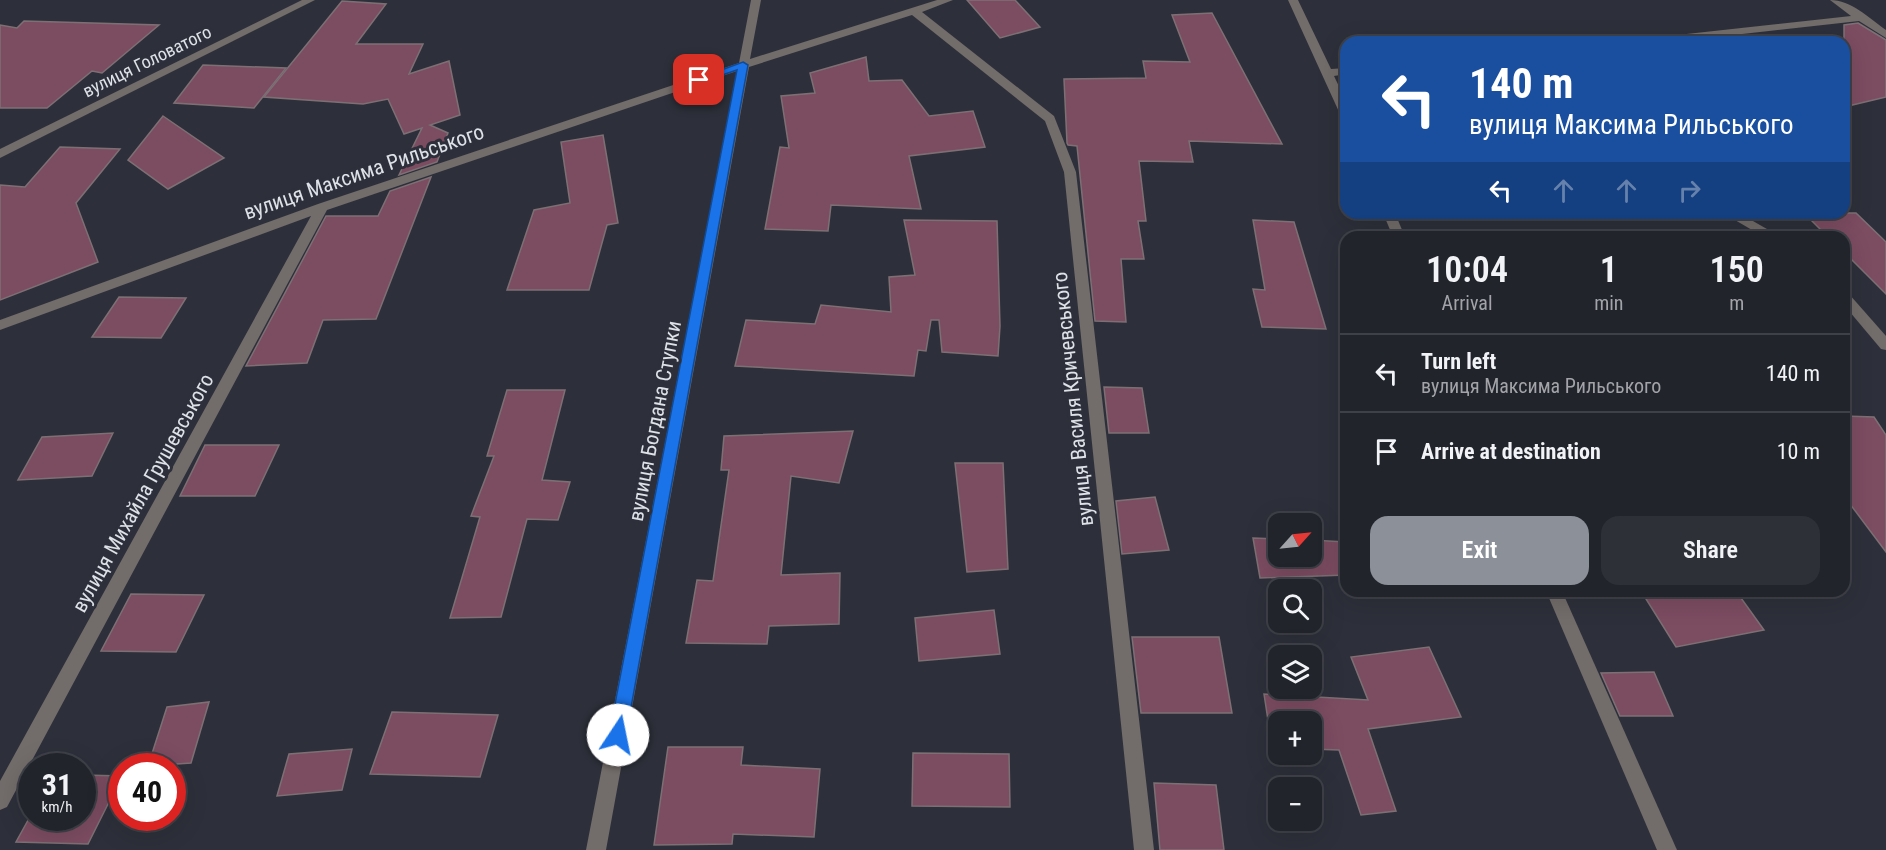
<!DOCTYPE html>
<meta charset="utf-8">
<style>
:root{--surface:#22242c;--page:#2e3038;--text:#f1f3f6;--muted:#a2a4a9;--line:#3f4148;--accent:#8c9099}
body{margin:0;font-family:"Roboto Condensed",sans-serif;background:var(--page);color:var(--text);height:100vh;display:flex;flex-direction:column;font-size:22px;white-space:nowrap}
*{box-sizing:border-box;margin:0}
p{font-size:20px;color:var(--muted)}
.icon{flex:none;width:33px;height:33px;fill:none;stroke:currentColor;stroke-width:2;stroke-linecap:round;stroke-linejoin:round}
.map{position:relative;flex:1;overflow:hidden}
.sheet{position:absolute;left:1340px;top:231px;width:510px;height:366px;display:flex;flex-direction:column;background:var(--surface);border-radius:18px;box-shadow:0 6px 24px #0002,0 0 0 2px var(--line)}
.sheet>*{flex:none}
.top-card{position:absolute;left:1340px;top:36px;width:510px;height:183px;border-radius:18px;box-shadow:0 6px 24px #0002,0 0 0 2px var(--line);background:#1a4fa0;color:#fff;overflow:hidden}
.needle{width:39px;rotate:63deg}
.tools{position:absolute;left:1268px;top:513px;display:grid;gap:12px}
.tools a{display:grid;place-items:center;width:54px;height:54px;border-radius:12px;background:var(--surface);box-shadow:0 6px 24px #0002,0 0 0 2px var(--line);font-size:30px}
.speed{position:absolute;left:18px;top:753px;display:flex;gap:12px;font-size:30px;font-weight:700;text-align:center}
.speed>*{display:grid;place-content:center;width:78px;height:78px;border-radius:50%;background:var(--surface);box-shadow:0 6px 24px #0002,0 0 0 2px var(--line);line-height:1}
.speed small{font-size:15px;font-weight:400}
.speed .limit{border:9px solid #d22;background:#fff;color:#111}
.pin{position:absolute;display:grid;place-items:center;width:51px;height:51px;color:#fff;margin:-26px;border-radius:12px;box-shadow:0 3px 9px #0006}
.me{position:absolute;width:66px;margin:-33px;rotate:11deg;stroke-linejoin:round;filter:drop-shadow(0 0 4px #0008)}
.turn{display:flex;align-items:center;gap:21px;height:126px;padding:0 30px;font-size:27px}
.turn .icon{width:78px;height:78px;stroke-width:2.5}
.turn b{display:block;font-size:42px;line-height:51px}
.lanes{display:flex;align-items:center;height:57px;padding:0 30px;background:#0003;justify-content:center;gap:30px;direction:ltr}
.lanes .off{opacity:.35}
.eta{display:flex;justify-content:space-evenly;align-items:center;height:102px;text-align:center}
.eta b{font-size:36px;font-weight:600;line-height:42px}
.button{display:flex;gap:12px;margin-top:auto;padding:12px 30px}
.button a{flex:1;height:69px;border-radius:18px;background:var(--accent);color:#fff;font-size:24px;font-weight:600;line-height:69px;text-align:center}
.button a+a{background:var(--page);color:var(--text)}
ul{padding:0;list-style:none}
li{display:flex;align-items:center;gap:18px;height:78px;padding:0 30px;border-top:2px solid var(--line)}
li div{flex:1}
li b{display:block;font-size:22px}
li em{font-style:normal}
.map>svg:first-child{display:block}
.building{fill:#7c4c61;stroke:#7d7075;stroke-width:1.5}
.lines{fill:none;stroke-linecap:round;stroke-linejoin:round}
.minor{fill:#726c6a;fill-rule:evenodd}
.route{fill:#1a73e8;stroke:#114b97;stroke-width:1.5}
.labels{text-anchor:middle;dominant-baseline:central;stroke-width:6;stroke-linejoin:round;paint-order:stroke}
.far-street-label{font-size:18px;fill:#dfe1e8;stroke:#2d303a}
.street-label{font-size:21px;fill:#dfe1e8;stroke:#2d303a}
</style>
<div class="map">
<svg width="1886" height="850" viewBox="0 0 1886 850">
<rect width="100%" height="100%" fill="#2d303a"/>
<g class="building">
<path d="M967,0H1015L1040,27L1000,38Z"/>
<path d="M342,1L386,4L356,44H423L409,74L449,61L460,115L430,125L448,133L437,162L399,175L422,128L404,134L388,99L363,104L264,97Z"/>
<path d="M1212,13L1282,144L1189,141L1193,162L1139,161L1146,221H1138L1144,259H1121L1126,322L1095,321L1077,146L1068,145L1067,143L1064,79L1146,78L1143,61L1190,62L1172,15Z"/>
<path d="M24,21L159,25L102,73L92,71L47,108H0V25L17,28Z"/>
<path d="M1858,23L1886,40V97L1844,107V25Z"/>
<path d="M866,57L869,81L902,80L929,116L973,111L985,147L909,156L921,209L831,205L828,231L765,229L780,147L789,148L781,96L815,93L810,73Z"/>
<path d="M203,65L286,68L254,108L174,103Z"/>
<path d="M163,116L224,158L168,189L128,160Z"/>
<path d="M603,135L618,223L607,225L589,290H507L534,210L570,203L561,142Z"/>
<path d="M60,147L120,149L76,203L98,262L0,300V185L25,187Z"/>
<path d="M431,177L376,319L323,320L307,363L246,366L326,216H378L390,191Z"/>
<path d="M1804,213H1856L1886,242V294L1844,252V237H1828Z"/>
<path d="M904,220L997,221L1000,326L998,356L942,352L939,320H931L926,351L918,350L914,376L735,366L746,320L815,324L821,305L891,312L889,277L915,275Z"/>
<path d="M1253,220L1294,222L1326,329L1262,327L1253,289L1265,290Z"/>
<path d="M119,297L186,298L161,338L92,337Z"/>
<path d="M1104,387L1142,388L1149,433H1109Z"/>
<path d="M507,390H565L542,480L570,482L558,520L527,519L501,617L450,618L480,517L471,516L494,456H487Z"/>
<path d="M1844,416L1874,417L1886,435V552L1844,496Z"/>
<path d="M853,431L839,483L791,476L781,575L840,573L839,624L769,626L767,644L686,643L697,580L713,581L729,470H721L724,436Z"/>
<path d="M113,433L92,476L18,480L42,437Z"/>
<path d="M205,445H279L255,496H180Z"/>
<path d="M955,463H1003L1008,569L967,572Z"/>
<path d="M1155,497L1169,550L1122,554L1116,501Z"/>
<path d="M1253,538L1278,539V556H1311V540L1346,542V575L1260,578Z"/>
<path d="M1641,591H1736L1764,630L1676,647Z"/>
<path d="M131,594L204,595L176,652L101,651Z"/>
<path d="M994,610L1000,654L919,661L915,618Z"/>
<path d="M1132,637H1219L1232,713H1141Z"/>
<path d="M1429,647L1461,717L1368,729L1396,811L1361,815L1339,750L1311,749V722H1278V747L1272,746L1264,694L1368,700L1351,657Z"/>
<path d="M1654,672L1673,716H1620L1601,673Z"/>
<path d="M209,702L191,763L148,766L167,707Z"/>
<path d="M392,712L498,715L480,777L370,774Z"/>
<path d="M668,747H743L741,765L820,769L814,837L733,834L732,844L654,845Z"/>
<path d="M352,749L342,790L277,796L289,754Z"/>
<path d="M913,753L1009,754L1010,807L912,806Z"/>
<path d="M82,775L122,776L88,844L16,842L32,813V818H82Z"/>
<path d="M1154,783L1216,785L1224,850H1160Z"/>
</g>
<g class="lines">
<g class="minor">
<path d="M302,0H315L0,158V149Z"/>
<path d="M751,0H761L750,59L937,0H953L922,12L1054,116L1076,172L1154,850H1134L1064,172L1045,121L912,15L749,67L606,850H586L737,71L327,210L7,807L0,810V781L311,216L0,330V320L318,204L739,63Z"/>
<path d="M1288,0H1298L1331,69L1346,68V74L1334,76L1346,101V117L1340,114Z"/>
<path d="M1830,0C1851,0 1869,18 1886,30V38L1859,21L1671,42H1636L1641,39L1851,16Z"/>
<path d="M1383,213H1395L1405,237H1393Z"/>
<path d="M1723,213H1739L1781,237H1764Z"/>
<path d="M1844,292L1849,294L1886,336V350L1881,349L1844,305Z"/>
<path d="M1546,591H1562L1677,850H1657Z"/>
</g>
</g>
<path class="route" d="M743,62L748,65L626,735L623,740L618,743L612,740L609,735L737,70L699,83L694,80Z"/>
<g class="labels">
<g class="far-street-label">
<text transform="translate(147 61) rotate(-26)">вулиця Головатого</text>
</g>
<g class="street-label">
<text transform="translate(364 172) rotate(-19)">вулиця Максима Рильського</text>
<text transform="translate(1073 399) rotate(-96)">вулиця Василя Кричевського</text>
<text transform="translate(655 421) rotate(-79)">вулиця Богдана Ступки</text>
<text transform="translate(143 493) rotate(-61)">вулиця Михайла Грушевського</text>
</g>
</g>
</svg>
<div class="tools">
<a><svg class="needle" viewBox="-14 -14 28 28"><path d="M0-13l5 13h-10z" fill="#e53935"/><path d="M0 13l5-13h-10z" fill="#a2a4a9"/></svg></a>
<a><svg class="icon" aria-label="search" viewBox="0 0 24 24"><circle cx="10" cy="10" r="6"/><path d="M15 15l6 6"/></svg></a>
<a><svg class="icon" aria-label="layers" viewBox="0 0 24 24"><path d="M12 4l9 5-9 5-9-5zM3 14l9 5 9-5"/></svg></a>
<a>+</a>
<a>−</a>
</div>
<div class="speed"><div>31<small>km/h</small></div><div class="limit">40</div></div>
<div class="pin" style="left:699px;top:80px;background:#d93025"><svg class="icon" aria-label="arrive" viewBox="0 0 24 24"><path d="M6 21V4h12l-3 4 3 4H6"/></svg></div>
<svg class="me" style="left:618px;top:735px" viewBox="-20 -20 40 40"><circle r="19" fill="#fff"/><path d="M0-13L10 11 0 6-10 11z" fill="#1a73e8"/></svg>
<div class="top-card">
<div class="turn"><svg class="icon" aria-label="left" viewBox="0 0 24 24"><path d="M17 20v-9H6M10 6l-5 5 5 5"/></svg><div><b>140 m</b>вулиця Максима Рильського</div></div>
<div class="lanes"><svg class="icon" aria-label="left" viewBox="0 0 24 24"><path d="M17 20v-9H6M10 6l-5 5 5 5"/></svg><svg class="icon off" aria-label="ahead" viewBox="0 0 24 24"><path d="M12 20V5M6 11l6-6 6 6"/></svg><svg class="icon off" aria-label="ahead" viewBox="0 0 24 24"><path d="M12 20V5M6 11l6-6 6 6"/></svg><svg class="icon off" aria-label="right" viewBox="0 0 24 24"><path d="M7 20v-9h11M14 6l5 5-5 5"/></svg></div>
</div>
<section class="sheet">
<div class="eta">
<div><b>10:04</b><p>Arrival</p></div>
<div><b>1</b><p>min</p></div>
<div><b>150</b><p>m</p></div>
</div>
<ul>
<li><svg class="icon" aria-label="left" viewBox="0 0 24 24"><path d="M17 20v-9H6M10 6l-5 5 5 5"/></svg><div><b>Turn left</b><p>вулиця Максима Рильського</p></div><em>140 m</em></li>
<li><svg class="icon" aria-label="arrive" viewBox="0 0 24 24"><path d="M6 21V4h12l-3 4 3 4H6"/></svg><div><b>Arrive at destination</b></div><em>10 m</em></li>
</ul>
<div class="button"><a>Exit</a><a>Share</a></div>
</section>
</div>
